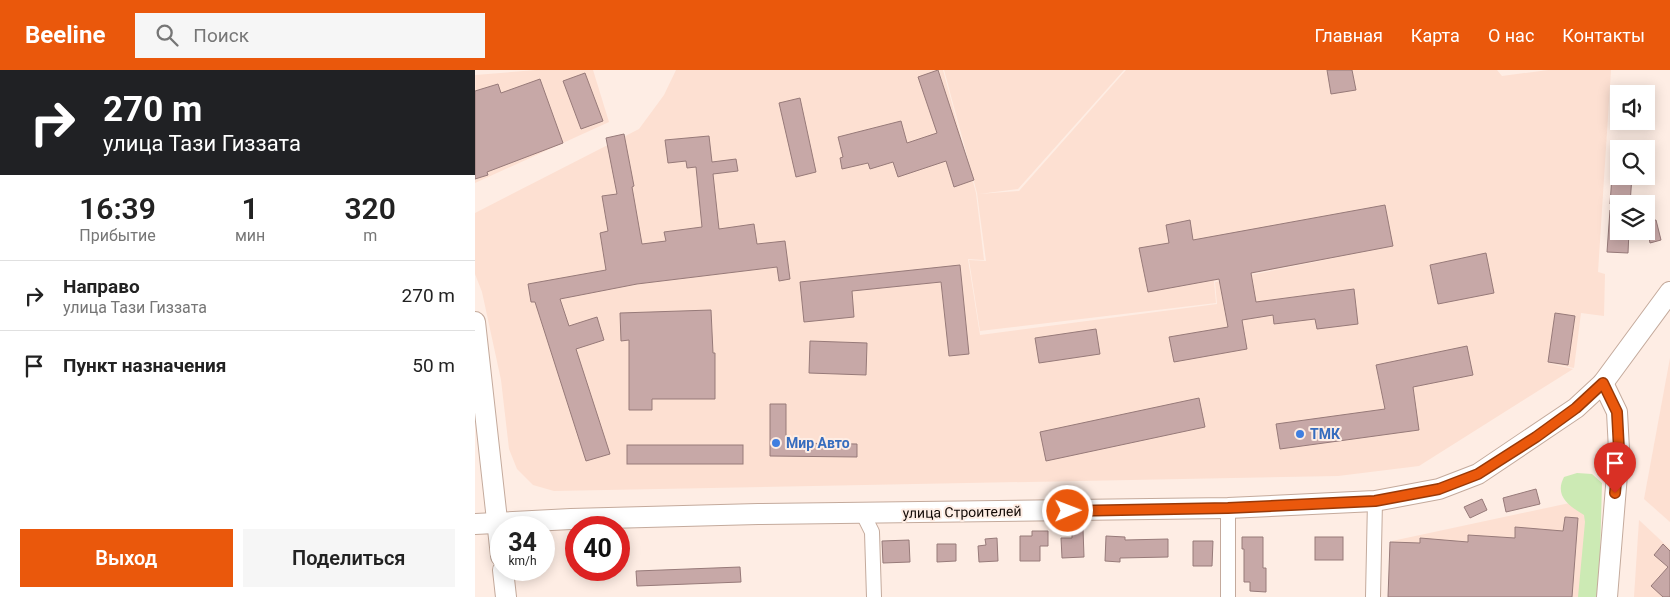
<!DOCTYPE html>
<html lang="ru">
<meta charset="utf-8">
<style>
:root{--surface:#fff;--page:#f6f6f6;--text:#222;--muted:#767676;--line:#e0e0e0;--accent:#ea580c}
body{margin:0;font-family:Roboto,sans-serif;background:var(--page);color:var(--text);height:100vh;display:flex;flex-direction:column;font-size:19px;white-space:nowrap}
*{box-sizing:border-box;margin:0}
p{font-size:16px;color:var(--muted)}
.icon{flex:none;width:28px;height:28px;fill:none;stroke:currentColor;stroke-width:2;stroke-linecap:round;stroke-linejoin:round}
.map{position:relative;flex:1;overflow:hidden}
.drawer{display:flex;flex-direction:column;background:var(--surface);width:475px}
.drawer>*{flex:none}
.banner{background:#202124;color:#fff;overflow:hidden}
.tools{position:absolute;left:1135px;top:15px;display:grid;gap:10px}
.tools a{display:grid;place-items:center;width:45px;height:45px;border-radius:0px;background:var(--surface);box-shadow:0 2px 12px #0003;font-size:25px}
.speed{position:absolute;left:15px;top:446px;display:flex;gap:10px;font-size:25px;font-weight:700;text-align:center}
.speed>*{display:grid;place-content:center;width:65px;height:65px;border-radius:50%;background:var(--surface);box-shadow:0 2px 12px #0003;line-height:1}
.speed small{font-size:12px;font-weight:400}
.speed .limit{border:8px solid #d22;background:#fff;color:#111}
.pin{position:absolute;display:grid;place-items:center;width:42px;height:42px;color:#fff;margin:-51px -21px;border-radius:50% 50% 50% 0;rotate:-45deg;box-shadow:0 0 5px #0007}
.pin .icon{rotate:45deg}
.me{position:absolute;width:55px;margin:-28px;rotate:89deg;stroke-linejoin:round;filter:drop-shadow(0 0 4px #0008)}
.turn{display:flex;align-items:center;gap:18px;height:105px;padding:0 20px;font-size:22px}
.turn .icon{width:65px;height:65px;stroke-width:2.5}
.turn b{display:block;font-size:35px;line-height:42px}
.eta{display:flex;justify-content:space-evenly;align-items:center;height:85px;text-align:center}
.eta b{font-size:30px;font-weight:600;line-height:35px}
.cta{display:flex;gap:10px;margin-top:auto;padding:10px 20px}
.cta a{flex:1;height:58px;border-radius:0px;background:var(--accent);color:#fff;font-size:20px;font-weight:600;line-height:58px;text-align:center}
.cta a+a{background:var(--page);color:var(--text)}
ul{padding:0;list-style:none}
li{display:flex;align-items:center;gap:15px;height:70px;padding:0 20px;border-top:1px solid var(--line)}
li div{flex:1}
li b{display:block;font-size:19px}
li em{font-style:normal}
header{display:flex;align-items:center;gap:30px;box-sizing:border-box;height:70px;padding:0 25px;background:var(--accent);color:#fff}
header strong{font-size:24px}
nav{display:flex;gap:28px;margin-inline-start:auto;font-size:18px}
.search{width:350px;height:45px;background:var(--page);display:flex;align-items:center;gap:12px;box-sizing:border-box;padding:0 18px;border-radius:0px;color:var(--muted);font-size:19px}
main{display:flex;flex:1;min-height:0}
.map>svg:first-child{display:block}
.built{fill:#fde0d2}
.green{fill:#cceab4}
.building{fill:#c7a8a7;stroke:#977a79}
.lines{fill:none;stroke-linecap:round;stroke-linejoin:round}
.street-casing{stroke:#c4aa9c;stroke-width:16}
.secondary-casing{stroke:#c4aa9c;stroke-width:22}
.street{stroke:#fff;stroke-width:14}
.secondary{stroke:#fff;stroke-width:20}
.route-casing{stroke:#983908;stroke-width:12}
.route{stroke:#ea580c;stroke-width:9}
.shop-dot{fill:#3f7fe0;stroke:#feede4;stroke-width:2}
.labels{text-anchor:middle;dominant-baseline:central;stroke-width:4;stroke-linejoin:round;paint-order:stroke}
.shop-label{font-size:14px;font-weight:bold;fill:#366cbe;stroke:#feede4;text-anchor:start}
.street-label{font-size:14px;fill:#130a06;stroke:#feede4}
</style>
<header>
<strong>Beeline</strong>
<div class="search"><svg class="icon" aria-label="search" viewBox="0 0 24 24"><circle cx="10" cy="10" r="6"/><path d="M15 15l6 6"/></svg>Поиск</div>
<nav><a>Главная</a><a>Карта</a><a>О нас</a><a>Контакты</a></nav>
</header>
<main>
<section class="drawer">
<div class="banner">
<div class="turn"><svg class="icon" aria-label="right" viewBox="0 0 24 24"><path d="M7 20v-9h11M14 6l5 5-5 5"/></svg><div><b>270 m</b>улица Тази Гиззата</div></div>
</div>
<div class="eta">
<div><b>16:39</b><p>Прибытие</p></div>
<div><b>1</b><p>мин</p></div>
<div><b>320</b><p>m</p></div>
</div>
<ul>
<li><svg class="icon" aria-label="right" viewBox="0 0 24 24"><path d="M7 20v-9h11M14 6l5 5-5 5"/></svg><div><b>Направо</b><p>улица Тази Гиззата</p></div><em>270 m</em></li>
<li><svg class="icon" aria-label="arrive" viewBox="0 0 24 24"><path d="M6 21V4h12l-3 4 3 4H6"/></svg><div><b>Пункт назначения</b></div><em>50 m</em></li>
</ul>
<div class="cta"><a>Выход</a><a>Поделиться</a></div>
</section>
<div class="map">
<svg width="1195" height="527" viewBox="0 0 1195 527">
<rect width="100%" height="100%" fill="#feede4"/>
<g class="built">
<path d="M61,0H118L134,52L0,113V5Z"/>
<path d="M201,0H468L501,123L509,190L493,189L505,265L742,234L740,212L871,186L739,211L741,233L505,261L494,190L511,191L502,123L469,0H649L543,119L504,124L544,121L651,0H1022L1027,6L1073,0H1136L1123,202L1130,204L1129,246L1106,243L1099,298L1069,292L1098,299L944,396L863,406L79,421L58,415L42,399L34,379L26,310L7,222L0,204V143L164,59L189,25Z"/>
<path d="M1195,288V452L1169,429Z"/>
<path d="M1118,428L1112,527H915L917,471Z"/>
<path d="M1164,450L1195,479V527H1159Z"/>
</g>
<path class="green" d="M1102,403L1117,404L1127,413L1124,527H1103L1110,452L1109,445C1094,436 1079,426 1089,407Z"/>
<g class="building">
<path d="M463,0L499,110L479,117L471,91L423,107L418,92L395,99L393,93L367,99L365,88L368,87L363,67L426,51L432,73L462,63L443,7Z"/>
<path d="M852,0H877L881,20L856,24Z"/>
<path d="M110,3L128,51L106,59L88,11Z"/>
<path d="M65,9L88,73L12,102L13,105L0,109V21L23,14L26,23Z"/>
<path d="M325,28L341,102L321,107L304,33Z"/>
<path d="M149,64L159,116L157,117L167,174L191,171L189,162L227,157L221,97L212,98L211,91L193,93L190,70L234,66L237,92L261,89L263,101L238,104L244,159L279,154L282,174L310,171L315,209L304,211L302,197L162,214L85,229L94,256L122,247L129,270L101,279L135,384L111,391L60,232H56L53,214L131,200L125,163L133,161L127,126L142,124L131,68Z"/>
<path d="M1137,106H1157L1155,134H1135Z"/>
<path d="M910,135L918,176L776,203L781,232L879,219L883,254L842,259L840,249L799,254L798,245L767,250L772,279L699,292L694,267L753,257L744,209L673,222L664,178L694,173L691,155L715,150L718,170Z"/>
<path d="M1135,140H1144V161H1154L1153,183L1132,182Z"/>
<path d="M1181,150L1186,170L1175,173L1171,152Z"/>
<path d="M1011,183L1019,223L963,234L955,195Z"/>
<path d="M485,195L494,284L474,286L466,212L377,221L379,247L329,252L325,212Z"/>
<path d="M236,240L238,283H240V329H177V340H154V270L146,271L145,243Z"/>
<path d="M1080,243L1100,246L1093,295L1073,292Z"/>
<path d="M621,259L625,284L564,293L560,268Z"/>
<path d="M335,271L392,273L391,305L334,303Z"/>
<path d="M992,276L998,305L938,317L944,360L805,379L801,354L910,339L901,295Z"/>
<path d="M724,328L730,357L571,391L565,362Z"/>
<path d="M295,334H311V373L382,374V387L295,386Z"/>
<rect x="152" y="375" width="116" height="19"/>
<path d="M1061,419L1065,434L1031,442L1028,428Z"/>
<path d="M1007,429L1012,440L995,448L989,437Z"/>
<path d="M1090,447L1103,448L1097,527H913L915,472L945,473V468L993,472V465L1040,468V457L1088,461Z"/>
<path d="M597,459H608L609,487L587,488L586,468H597Z"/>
<path d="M557,461H573V476H565V491H545V466H557Z"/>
<path d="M631,466L650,467V470L693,469V487L645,488V492L630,491Z"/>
<path d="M767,467H788V498H791V522L775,521V512H769V479H767Z"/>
<rect x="840" y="467" width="28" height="23"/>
<path d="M522,468L523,491L504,492L503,476L511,475L510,469Z"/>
<path d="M434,470L435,492L408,493L407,471Z"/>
<path d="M718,471H738L737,496H718Z"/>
<path d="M462,474H481V491L462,492Z"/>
<path d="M1188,474L1195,481V527H1188L1176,516L1193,497L1179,485Z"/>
<path d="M265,497L266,512L162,516L161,501Z"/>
</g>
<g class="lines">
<g class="street-casing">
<g id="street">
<path d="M753,438V527"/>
<path d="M388,444L397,462L399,527"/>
<path d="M898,527L900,431"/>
</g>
</g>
<g class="secondary-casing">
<g id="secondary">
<path d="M0,252L26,486"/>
<path d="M1128,313L1142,342L1144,380L1132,527"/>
<path d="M0,454L96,449L283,444L753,438L900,431L964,419L1003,404L1101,338L1128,313L1195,222"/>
<path d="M28,500L31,527"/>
</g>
</g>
<use href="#street" class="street"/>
<use href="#secondary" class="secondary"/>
</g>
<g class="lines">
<g class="route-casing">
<path id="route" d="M593,441L753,438L900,431L964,419L1003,404L1061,367L1101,338L1128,313L1142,342L1144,380L1140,423"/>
</g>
<use href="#route" class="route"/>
</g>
<g class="shop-dot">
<circle cx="825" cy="364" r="5"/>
<circle cx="301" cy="373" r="5"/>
</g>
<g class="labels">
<g class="shop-label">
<text x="835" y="364">ТМК</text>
<text x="311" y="373">Мир Авто</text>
</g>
<g class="street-label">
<text transform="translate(487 442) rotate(-1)">улица Строителей</text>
</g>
</g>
</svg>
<div class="tools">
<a><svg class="icon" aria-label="sound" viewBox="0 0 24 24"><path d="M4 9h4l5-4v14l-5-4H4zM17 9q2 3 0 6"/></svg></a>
<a><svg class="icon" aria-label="search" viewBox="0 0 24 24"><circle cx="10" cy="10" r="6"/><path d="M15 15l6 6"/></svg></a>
<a><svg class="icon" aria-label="layers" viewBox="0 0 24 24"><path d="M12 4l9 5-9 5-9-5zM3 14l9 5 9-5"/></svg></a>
</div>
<div class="speed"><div>34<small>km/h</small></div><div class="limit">40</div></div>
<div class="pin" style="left:1140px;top:423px;background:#d93025"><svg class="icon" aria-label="arrive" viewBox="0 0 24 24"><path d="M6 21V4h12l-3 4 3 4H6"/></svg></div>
<svg class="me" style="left:593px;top:441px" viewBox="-20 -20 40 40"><circle r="17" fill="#ea580c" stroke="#fff" stroke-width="3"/><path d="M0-11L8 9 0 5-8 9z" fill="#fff"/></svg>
</div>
</main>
